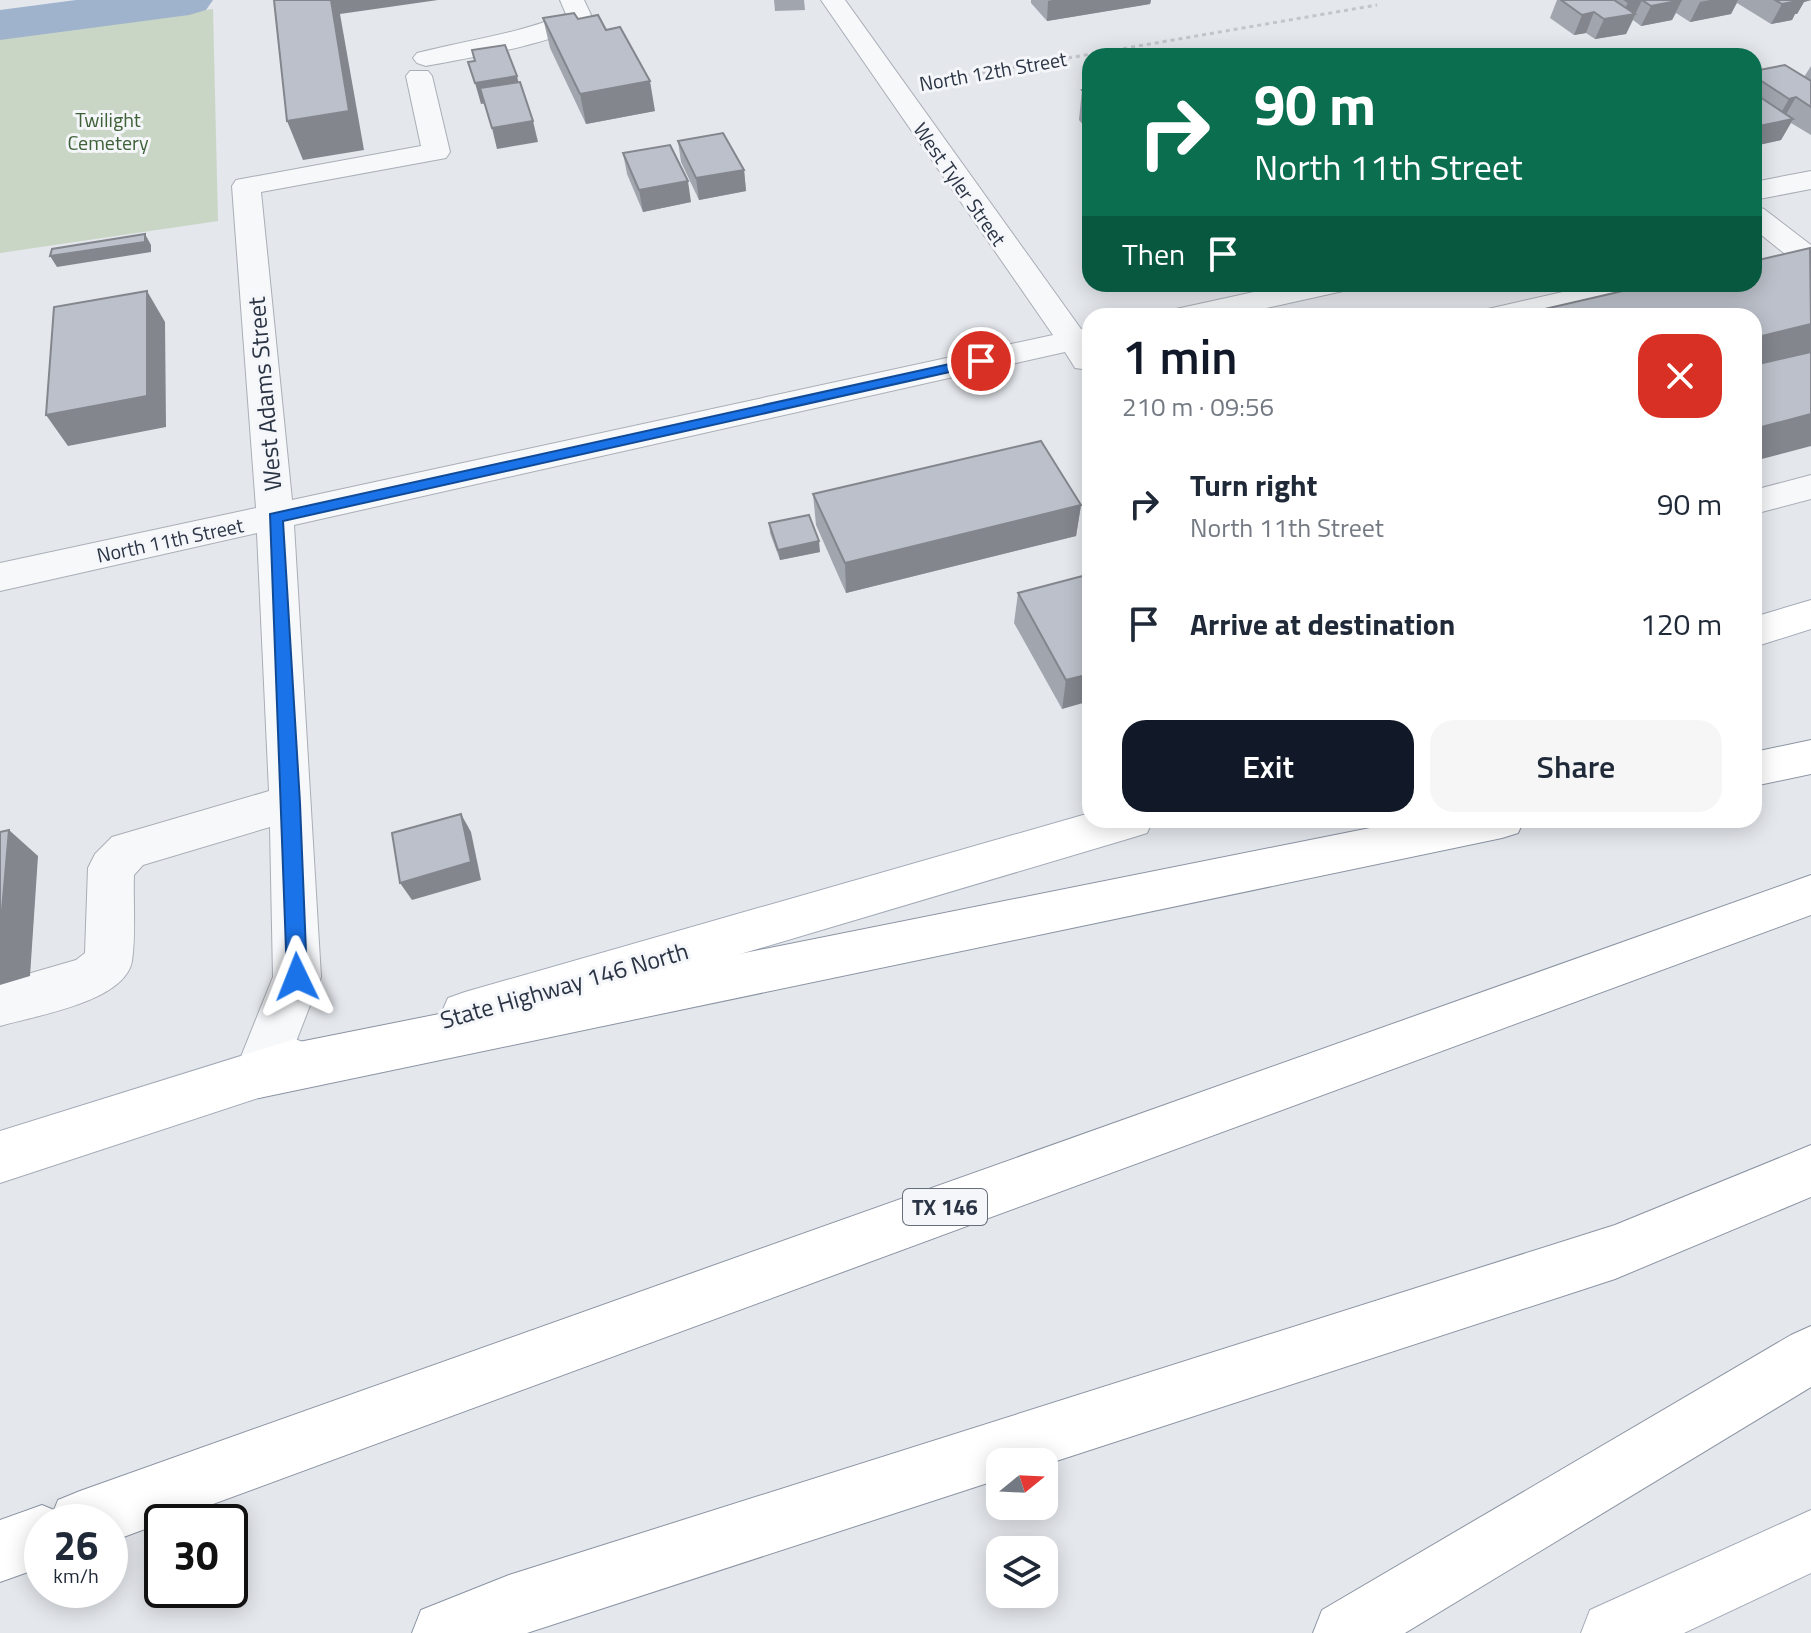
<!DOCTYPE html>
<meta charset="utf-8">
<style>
:root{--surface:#fff;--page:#f6f6f7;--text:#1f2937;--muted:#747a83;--accent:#111827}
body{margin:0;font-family:"Titillium Web",sans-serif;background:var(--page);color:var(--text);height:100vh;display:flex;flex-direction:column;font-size:30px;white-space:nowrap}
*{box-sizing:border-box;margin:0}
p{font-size:26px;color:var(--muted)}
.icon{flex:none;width:44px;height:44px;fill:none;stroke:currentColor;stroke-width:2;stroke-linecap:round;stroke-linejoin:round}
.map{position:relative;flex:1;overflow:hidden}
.panel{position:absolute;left:1082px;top:308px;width:680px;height:520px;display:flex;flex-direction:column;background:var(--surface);border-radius:24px;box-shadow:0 4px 20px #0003}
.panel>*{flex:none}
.hud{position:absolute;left:1082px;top:48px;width:680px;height:244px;border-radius:24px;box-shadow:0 4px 20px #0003;background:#0b6e4f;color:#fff;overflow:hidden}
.needle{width:52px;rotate:72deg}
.controls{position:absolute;left:986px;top:1448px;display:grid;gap:16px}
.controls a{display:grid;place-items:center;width:72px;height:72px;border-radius:16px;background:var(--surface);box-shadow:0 4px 20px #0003;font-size:40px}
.speed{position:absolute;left:24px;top:1504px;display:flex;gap:16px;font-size:40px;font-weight:700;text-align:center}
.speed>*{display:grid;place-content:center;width:104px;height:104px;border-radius:50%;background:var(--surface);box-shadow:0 4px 20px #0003;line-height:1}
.speed small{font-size:20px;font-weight:400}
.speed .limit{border:4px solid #111;border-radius:12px;background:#fff;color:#111}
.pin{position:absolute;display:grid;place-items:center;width:68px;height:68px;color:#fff;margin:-34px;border:4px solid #fff;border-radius:50%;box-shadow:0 2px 8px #0007}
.me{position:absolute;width:88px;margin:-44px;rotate:358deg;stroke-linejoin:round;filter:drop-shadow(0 0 6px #0008)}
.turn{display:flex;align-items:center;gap:28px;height:168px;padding:0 40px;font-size:36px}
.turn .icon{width:104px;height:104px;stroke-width:2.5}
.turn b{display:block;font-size:56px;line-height:68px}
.then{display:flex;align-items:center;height:76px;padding:0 40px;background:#0003;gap:16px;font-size:30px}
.round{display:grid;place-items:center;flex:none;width:84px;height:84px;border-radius:24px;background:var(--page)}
.head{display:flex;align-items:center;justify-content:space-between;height:136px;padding:0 40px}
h1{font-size:48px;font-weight:600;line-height:60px;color:var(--accent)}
.button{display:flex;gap:16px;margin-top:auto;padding:16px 40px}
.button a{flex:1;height:92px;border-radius:24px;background:var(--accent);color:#fff;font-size:32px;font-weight:600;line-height:92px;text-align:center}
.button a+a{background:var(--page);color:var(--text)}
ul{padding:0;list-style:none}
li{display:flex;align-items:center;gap:24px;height:120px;padding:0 40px}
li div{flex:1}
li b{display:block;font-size:30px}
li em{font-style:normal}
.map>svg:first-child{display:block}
.green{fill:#c9d6c5}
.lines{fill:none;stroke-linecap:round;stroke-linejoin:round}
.river{fill:#9fb4cc;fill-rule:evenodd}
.minor-casing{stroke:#a9aeb7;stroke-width:2}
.major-casing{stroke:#a3abb8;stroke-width:2}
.highway-casing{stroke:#8b94a3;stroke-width:2}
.path{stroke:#c2c5cb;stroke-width:3;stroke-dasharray:4 4;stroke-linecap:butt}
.minor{fill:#f7f8fa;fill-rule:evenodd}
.major{fill:#fff;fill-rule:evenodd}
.highway{fill:#fff;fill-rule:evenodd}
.wall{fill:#a1a5ae}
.shaded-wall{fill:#83868d}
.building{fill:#bbc0ca;stroke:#83868d;stroke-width:2}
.route{fill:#1a73e8;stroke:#114b97;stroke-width:2}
.labels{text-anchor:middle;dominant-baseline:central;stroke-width:6;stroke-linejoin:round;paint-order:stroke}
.far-street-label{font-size:20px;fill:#2b3445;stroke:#f4f6f9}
.far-park-label{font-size:20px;fill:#3f6138;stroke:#f4f6f9}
.shield{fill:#f4f6f9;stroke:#676e7b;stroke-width:2}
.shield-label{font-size:22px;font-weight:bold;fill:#2b3445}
.street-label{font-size:24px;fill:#2b3445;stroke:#f4f6f9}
</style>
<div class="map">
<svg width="1811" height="1633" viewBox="0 0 1811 1633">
<rect width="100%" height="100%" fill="#e4e7ec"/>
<path class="green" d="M213,9L218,221L0,253V38Z"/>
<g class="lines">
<path class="river" d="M76,0H213L206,10L189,15L0,40V10Z"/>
<g class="minor-casing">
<g id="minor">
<path d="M560,0H584L592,17C576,41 457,60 426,66L417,63L413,58L417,53C468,40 518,34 566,14Z"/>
<path d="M821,0H845L1081,329L1090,327V370L1075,368L1065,352L294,525L321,977L277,1091L259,1098L241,1091L234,1074L273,977L270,827L143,865L134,875C133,902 136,933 132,961C125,1002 34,1016 0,1026V982L76,960L85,953L88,868L95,854L112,837L269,791L257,533L0,591V563L256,508L232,186L236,180L421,146L406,76L410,71H428L432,76L450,152L446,158L261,192L292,500L1053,335Z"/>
<path d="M1811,171V189L1754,200V182Z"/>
<path d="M1754,206L1764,209L1811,245V269L1800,266L1754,229Z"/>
<path d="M1290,284H1347L1343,291L1230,316H1171L1176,309Z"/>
<path d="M1598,284H1654L1650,291L1540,316H1483L1488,309Z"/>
<path d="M1811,475V499L1754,514V490Z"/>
</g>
</g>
<g class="major-casing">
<g id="major">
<path d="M1811,600V629L1754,647V617Z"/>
<path d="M1090,813V820H1153L1147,833L1131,838L465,1036L448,1030L441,1014L448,998L465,992Z"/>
<path d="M295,1039L313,1046L320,1063L313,1080L0,1183V1131Z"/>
<path d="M1811,1510V1573L1684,1633H1581L1590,1610Z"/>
</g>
</g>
<g class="highway-casing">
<g id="highway">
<path d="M1811,740V774L1754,786V752Z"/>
<path d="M1410,820H1524L1518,833L1502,838L259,1098L241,1091L234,1074L241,1057L259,1050Z"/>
<path d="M1811,875V915L110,1542V1522H42V1567L0,1582V1520L42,1505L54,1510L58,1500L80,1491Z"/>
<path d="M1811,1145V1197L1615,1279L1044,1465V1462H1000V1479L527,1633H412L421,1610L509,1575L1615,1225Z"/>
<path d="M1811,1326V1387L1405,1633H1313L1322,1610L1791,1335Z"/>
</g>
</g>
<path class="path" d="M934,81L1377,5"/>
<use href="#minor" class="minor"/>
<use href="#major" class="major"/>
<use href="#highway" class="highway"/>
</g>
<g class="wall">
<path d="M774,0H804L805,10L775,11Z"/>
<path d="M1031,0H1151L1150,4L1047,21L1031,3Z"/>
<path d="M1557,0H1811L1804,2L1797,14H1795L1792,20L1771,24L1737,3L1731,14L1690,22L1676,13L1672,20L1641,26L1633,20L1626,34L1595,39L1586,33L1574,35L1550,18Z"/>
<path d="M543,18L578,19L655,111L586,124L550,48Z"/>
<path d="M1811,66V135L1791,123L1781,140L1754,146V71L1804,77Z"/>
<path d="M1090,88V133L1079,120L1082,90Z"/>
<path d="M678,141L744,170L746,191L699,200L681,162Z"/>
<path d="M623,153L691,202L643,212L627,174Z"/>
<path d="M1090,222V253L1083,244L1086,223Z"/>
<path d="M813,494L1081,505L1076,536L846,593L816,525Z"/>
<path d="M769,523L820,552L780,560L770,533Z"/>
<path d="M1090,574L1062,709L1014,623L1018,593Z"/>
</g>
<g class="shaded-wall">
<path d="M331,0H438L340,14L364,150L303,160L287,121Z"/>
<path d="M1052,0H1151L1150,4L1047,21L1048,1Z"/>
<path d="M1642,0L1626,34L1595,39L1604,19L1622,16L1628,2Z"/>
<path d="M1682,0L1672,20L1641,26L1651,6Z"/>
<path d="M1710,0H1738L1731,14L1690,22L1700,2Z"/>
<path d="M1794,0H1811L1804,2L1797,14H1795L1792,20L1771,24L1782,4Z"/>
<path d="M1594,12L1586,33L1574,35L1582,15Z"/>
<path d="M517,76L522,97L481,104L475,83Z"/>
<path d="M650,81L655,111L586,124L580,94Z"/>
<path d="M1796,97L1784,118L1777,120L1789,99Z"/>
<path d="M1793,119L1781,140L1754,146V127Z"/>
<path d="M533,121L538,142L497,149L492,128Z"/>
<path d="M744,170L746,191L699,200L696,178Z"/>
<path d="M688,181L691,202L643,212L639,190Z"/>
<path d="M145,234L151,245V252L57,267L50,256Z"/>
<path d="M1118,284H1138L1117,289Z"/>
<path d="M147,291L165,322L166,427L68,446L46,415Z"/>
<path d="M1811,324V358L1754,372V338Z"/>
<path d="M1811,414V446L1754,461V429Z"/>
<path d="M1081,505L1076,536L846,593L845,563Z"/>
<path d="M819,541L820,552L780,560L778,550Z"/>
<path d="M1090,674V701L1062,709L1066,680Z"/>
<path d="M461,814L471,832L481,880L412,900L400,883Z"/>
<path d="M9,830L38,856L30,976L0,985V933Z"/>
</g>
<g class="building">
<path d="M274,0H331L349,111L287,121Z"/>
<path d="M1561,0H1614L1635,14L1604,19L1594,12L1582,15Z"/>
<path d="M1625,0H1642L1628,2Z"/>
<path d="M1642,0H1682L1651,6Z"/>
<path d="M1775,0H1803L1782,4Z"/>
<path d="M574,13L578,19L598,15L606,30L620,27L650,81L580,94L543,18Z"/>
<path d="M505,45L517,76L475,83L468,62L475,61L472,50Z"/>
<path d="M1785,65L1811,81V107L1796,97L1789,99L1754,76V71Z"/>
<path d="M520,82L533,121L492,128L480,88Z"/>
<path d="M1090,88V99L1082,90Z"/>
<path d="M1754,93L1793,119L1754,127Z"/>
<path d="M723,133L744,170L696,178L678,141Z"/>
<path d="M670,145L688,181L639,190L623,153Z"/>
<path d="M145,234V242L50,256L52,249Z"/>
<path d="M1810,248L1811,324L1754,338V316H1514L1653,284H1754V261Z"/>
<path d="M147,291V396L46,415L54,307Z"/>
<path d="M1811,352V414L1754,429V365Z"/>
<path d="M1041,441L1081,505L845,563L813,494Z"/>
<path d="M809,515L819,541L778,550L769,523Z"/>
<path d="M1090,574V674L1066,680L1018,593Z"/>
<path d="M461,814L471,862L400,883L392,833Z"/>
<path d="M9,830L0,933V832Z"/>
</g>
<path class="route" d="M981,357L987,361L985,364L283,521L300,803L307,977L304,983L297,986L290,983L287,977L270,514Z"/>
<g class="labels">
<g class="far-street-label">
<text transform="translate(993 71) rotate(-10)">North 12th Street</text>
<text transform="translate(960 184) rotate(55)">West Tyler Street</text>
<text transform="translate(170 540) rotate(-12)">North 11th Street</text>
</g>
<g class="far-park-label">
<text x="108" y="119">Twilight<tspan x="108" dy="23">Cemetery</tspan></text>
</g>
<rect class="shield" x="903" y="1189" width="84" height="36" rx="6"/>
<g class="shield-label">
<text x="945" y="1207">TX 146</text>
</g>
<g class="street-label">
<text transform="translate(264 394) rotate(-95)">West Adams Street</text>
<text transform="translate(564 985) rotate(-16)">State Highway 146 North</text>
</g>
</g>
</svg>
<div class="controls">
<a><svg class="needle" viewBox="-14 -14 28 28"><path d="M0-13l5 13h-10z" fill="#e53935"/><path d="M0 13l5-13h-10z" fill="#747a83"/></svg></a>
<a><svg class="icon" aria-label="layers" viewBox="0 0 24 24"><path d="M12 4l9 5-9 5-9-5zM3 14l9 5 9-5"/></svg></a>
</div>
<div class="speed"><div>26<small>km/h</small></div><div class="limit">30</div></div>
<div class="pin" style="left:981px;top:361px;background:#d93025"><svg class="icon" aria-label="arrive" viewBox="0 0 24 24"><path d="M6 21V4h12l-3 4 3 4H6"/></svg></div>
<svg class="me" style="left:297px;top:977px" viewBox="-20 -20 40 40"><path d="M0-17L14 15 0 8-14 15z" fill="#1a73e8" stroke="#fff" stroke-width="4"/></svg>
<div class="hud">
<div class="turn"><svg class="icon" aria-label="right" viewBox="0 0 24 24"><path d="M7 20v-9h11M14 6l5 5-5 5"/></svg><div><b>90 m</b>North 11th Street</div></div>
<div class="then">Then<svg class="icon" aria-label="arrive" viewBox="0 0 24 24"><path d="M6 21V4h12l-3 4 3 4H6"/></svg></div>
</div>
<section class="panel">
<div class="head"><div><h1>1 min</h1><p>210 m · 09:56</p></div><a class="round" style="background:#d93025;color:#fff"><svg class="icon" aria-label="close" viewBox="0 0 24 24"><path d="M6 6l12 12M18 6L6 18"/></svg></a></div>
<ul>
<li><svg class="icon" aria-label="right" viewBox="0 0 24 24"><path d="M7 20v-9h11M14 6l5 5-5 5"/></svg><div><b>Turn right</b><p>North 11th Street</p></div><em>90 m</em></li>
<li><svg class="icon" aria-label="arrive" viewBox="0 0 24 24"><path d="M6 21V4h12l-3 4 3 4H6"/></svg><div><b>Arrive at destination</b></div><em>120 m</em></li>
</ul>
<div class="button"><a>Exit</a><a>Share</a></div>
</section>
</div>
